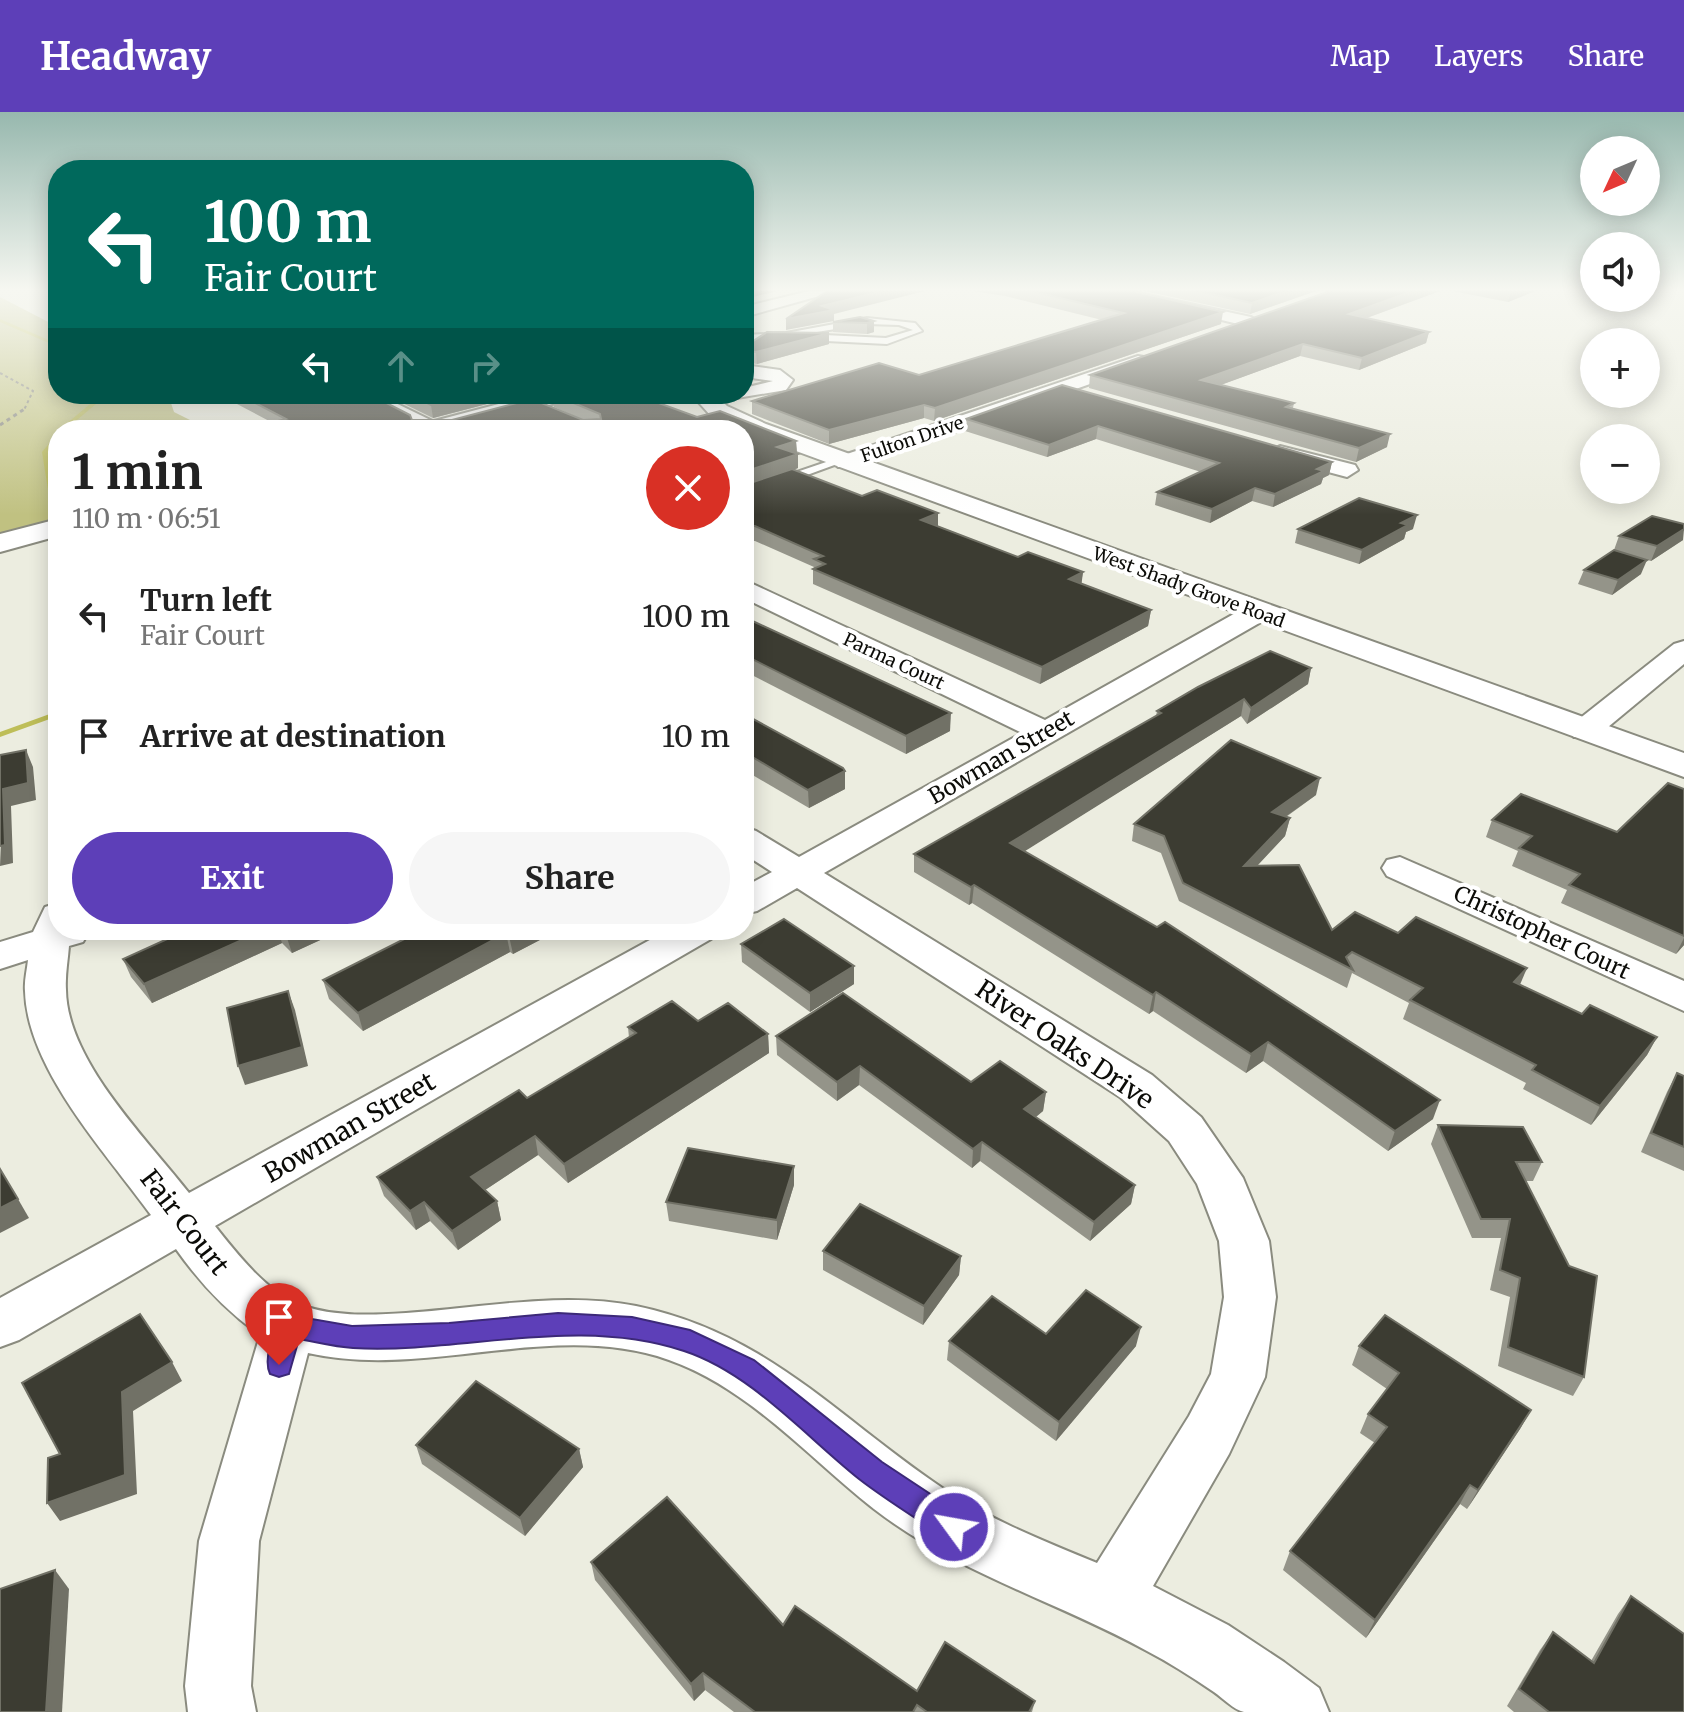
<!DOCTYPE html>
<meta charset="utf-8">
<style>
:root{--surface:#fff;--page:#f6f6f6;--text:#222;--muted:#767676;--accent:#5d3fb8}
body{margin:0;font-family:Merriweather,serif;background:var(--page);color:var(--text);height:100vh;display:flex;flex-direction:column;font-size:30px;white-space:nowrap}
*{box-sizing:border-box;margin:0}
p{font-size:26px;color:var(--muted)}
.icon{flex:none;width:44px;height:44px;fill:none;stroke:currentColor;stroke-width:2;stroke-linecap:round;stroke-linejoin:round}
.map{position:relative;flex:1;overflow:hidden}
.details{position:absolute;left:48px;top:308px;width:706px;height:520px;display:flex;flex-direction:column;background:var(--surface);border-radius:32px;box-shadow:0 4px 20px #0003}
.details>*{flex:none}
.top-card{position:absolute;left:48px;top:48px;width:706px;height:244px;border-radius:32px;box-shadow:0 4px 20px #0003;background:#00695c;color:#fff;overflow:hidden}
.needle{width:52px;rotate:226deg}
.fabs{position:absolute;left:1580px;top:24px;display:grid;gap:16px}
.fabs a{display:grid;place-items:center;width:80px;height:80px;border-radius:50%;background:var(--surface);box-shadow:0 4px 20px #0003;font-size:40px}
.pin{position:absolute;display:grid;place-items:center;width:68px;height:68px;color:#fff;margin:-82px -34px;border-radius:50% 50% 50% 0;rotate:-45deg;box-shadow:0 0 8px #0007}
.pin .icon{rotate:45deg}
.me{position:absolute;width:88px;margin:-44px;rotate:302deg;stroke-linejoin:round;filter:drop-shadow(0 0 6px #0008)}
.turn{display:flex;align-items:center;gap:28px;height:168px;padding:0 24px;font-size:36px}
.turn .icon{width:104px;height:104px;stroke-width:2.5}
.turn b{display:block;font-size:56px;line-height:68px}
.lanes{display:flex;align-items:center;height:76px;padding:0 24px;background:#0003;justify-content:center;gap:40px;direction:ltr}
.lanes .off{opacity:.35}
.round{display:grid;place-items:center;flex:none;width:84px;height:84px;border-radius:42px;background:var(--page)}
.overview{display:flex;align-items:center;justify-content:space-between;height:136px;padding:0 24px}
h1{font-size:48px;font-weight:700;line-height:60px}
.button{display:flex;gap:16px;margin-top:auto;padding:16px 24px}
.button a{flex:1;height:92px;border-radius:48px;background:var(--accent);color:#fff;font-size:32px;font-weight:700;line-height:92px;text-align:center}
.button a+a{background:var(--page);color:var(--text)}
ul{padding:0;list-style:none}
li{display:flex;align-items:center;gap:24px;height:120px;padding:0 24px}
li div{flex:1}
li b{display:block;font-size:30px}
li em{font-style:normal}
header{display:flex;align-items:center;gap:48px;box-sizing:border-box;height:112px;padding:0 40px;background:var(--accent);color:#fff}
header strong{font-size:38px}
nav{display:flex;gap:44px;margin-inline-start:auto;font-size:28px}
.map>svg:first-child{display:block}
.green{fill:#c0c181}
.lines{fill:none;stroke-linecap:round;stroke-linejoin:round}
.stream{fill:#bebe58;fill-rule:evenodd}
.service-casing{stroke:#8a8b7f;stroke-width:4}
.minor-casing{stroke:#8a8b7f;stroke-width:4}
.tertiary-casing{stroke:#8a8b7f;stroke-width:4}
.secondary-casing{stroke:#8a8b7f;stroke-width:4}
.path-far1{stroke:#808078;stroke-width:2;stroke-dasharray:3 3;stroke-linecap:butt}
.path{stroke:#808078;stroke-width:3;stroke-dasharray:4 4;stroke-linecap:butt}
.service{fill:#fff;fill-rule:evenodd}
.minor{fill:#fff;fill-rule:evenodd}
.tertiary{fill:#fff;fill-rule:evenodd}
.secondary{fill:#fff;fill-rule:evenodd}
.wall{fill:#949489}
.shaded-wall{fill:#717166}
.building{fill:#3c3c32;stroke:#717166;stroke-width:2}
.route{fill:#5d3fb8;stroke:#3c2978;stroke-width:2}
.labels{text-anchor:middle;dominant-baseline:central;stroke-width:8;stroke-linejoin:round;paint-order:stroke}
.far-street-label{font-size:18px;fill:#0c0c08;stroke:#fff}
.street-label{font-size:22px;fill:#0c0c08;stroke:#fff}
.near-street-label{font-size:26px;fill:#0c0c08;stroke:#fff}
</style>
<header>
<strong>Headway</strong>
<nav><a>Map</a><a>Layers</a><a>Share</a></nav>
</header>
<div class="map">
<svg width="1684" height="1600" viewBox="0 0 1684 1600">
<rect width="100%" height="100%" fill="#ecede0"/>
<path class="green" d="M0,185L58,215V282H168L174,300L210,318H58V406L0,422Z"/>
<g class="lines">
<g class="stream">
<path d="M0,207L58,232V235L0,210Z"/>
<path d="M102,282H108L65,318H59Z"/>
<path d="M58,321V327L48,340L58,395L56,394L49,384L42,340Z"/>
<path d="M58,599V604L0,625V620Z"/>
</g>
<g class="service-casing">
<g id="service">
<path d="M867,206L915,211L922,219L887,232L786,227L744,229V223L786,221ZM867,212L899,213L913,218L886,226L804,222Z"/>
<path d="M838,346L848,348L744,386V378Z"/>
</g>
</g>
<g class="minor-casing">
<g id="minor">
<path d="M809,179H837L744,205V195Z"/>
<path d="M1099,179H1130L1251,205L1259,210L1251,215Z"/>
<path d="M1138,244L1144,245V253L854,355H838L835,350L838,345Z"/>
<path d="M744,253L780,258L793,268L786,278L737,286L734,282H744V276L773,269L744,265Z"/>
<path d="M351,282H377L451,318H424Z"/>
<path d="M1280,334L1355,353L1358,358L1347,365L1272,345L1269,340Z"/>
<path d="M744,468L1045,608L1248,494H1268L1272,500L1268,506L824,761L1152,963L1201,1005L1243,1066L1269,1129L1276,1185L1265,1265L1229,1342L1153,1474L1228,1513L1284,1550L1319,1576L1329,1600C1303,1600 1269,1600 1244,1600C1234,1598 1223,1586 1214,1580C1192,1565 1170,1551 1147,1539C1056,1489 957,1461 874,1397C809,1346 749,1276 669,1248C553,1207 427,1268 308,1241L259,1429L251,1574L256,1600H188L185,1574L199,1429L260,1223C225,1198 200,1171 176,1137L19,1228L0,1235V1186L151,1103C107,1042 27,957 25,879C24,869 27,858 28,848L0,857V830L33,820L45,795L58,791V818L88,821L83,830L69,834C68,848 65,863 66,878C67,949 147,1027 189,1081L668,818H716L711,827L215,1114C238,1143 268,1182 304,1194C336,1205 373,1203 406,1201C481,1196 562,1179 636,1194C771,1222 840,1309 950,1381C995,1410 1047,1430 1097,1451L1189,1304L1211,1262L1224,1185L1219,1129L1197,1072L1169,1029L1120,985L797,776L757,799L744,802V775L772,760L744,742V715L756,719L799,745L1022,621L744,486Z"/>
<path d="M1684,529V552L1596,625H1574L1569,618L1574,611L1674,532Z"/>
<path d="M1400,745L1684,869V899L1387,764L1382,756L1387,748Z"/>
</g>
</g>
<g class="tertiary-casing">
<g id="tertiary">
<path d="M537,282H574L571,287L454,318H415L419,313Z"/>
<path d="M58,407V424L0,440V422Z"/>
</g>
</g>
<g class="secondary-casing">
<path id="secondary" d="M691,282H715L727,294L766,312L1684,641V665L750,322L711,304Z"/>
</g>
<path class="path-far1" d="M0,261L33,279L24,298"/>
<path class="path" d="M0,313L26,296"/>
<use href="#service" class="service"/>
<use href="#minor" class="minor"/>
<use href="#tertiary" class="tertiary"/>
<use href="#secondary" class="secondary"/>
</g>
<g class="wall">
<path d="M972,179H1133L1221,212L934,309L924,306L829,332L752,302V289L919,263L1102,208L1005,184Z"/>
<path d="M1144,179H1316L1250,202Z"/>
<path d="M1330,179H1440L1367,206L1429,220L1426,231L1359,258L1300,244L1220,273L1294,291L1293,296L1387,335L1356,350L1089,276L1090,263Z"/>
<path d="M1452,179H1535L1508,190Z"/>
<path d="M58,185V197L53,186Z"/>
<path d="M874,209V220L867,222L833,220V210Z"/>
<path d="M829,221V232L757,252L744,250V235Z"/>
<path d="M1062,273L1332,350L1329,363L1323,366L1321,372L1273,395L1252,389L1210,411L1155,393L1157,380L1201,360L1096,327L1047,345L965,319L966,307Z"/>
<path d="M218,282H369L412,308H583L554,295L552,282L697,305L796,329L798,356L794,358L1018,445L1083,460L1081,471L1151,498L1148,514L1040,572L813,472V457L814,455L755,429H744V318H250V316L271,310Z"/>
<path d="M384,282H525L433,306Z"/>
<path d="M1298,417H1413L1406,420L1404,427L1359,452L1295,431Z"/>
<path d="M1619,424L1683,428L1651,449L1617,439L1641,462L1612,483L1578,472L1584,458L1614,438Z"/>
<path d="M744,505L950,619L906,642L744,559Z"/>
<path d="M1311,556L1308,572L1247,612L1241,604L1024,739L1433,1007L1388,1039L1263,949L1246,961L1153,899L1149,902L972,791L969,793L914,760V742L1156,604L1157,599Z"/>
<path d="M744,602L845,659V677L809,696L744,658Z"/>
<path d="M1684,677V833L1676,842L1561,791L1567,778L1512,754L1518,739L1486,725L1492,708L1617,720Z"/>
<path d="M1316,683L1286,705L1290,706L1285,724L1257,754L1332,818L1398,821L1520,873L1582,902L1657,925L1647,943L1591,1013L1523,977L1526,971L1403,907L1409,891L1352,861L1347,876L1179,789L1161,741L1132,729L1134,712Z"/>
<path d="M182,818H342L292,841L282,831L152,891L131,865L123,847L183,820Z"/>
<path d="M422,818H559L513,842L510,840L363,919L329,887L323,868Z"/>
<path d="M741,832L854,872L810,900L742,850Z"/>
<path d="M698,909L768,922L769,941L568,1071L538,1043L485,1078L497,1089L501,1108L458,1138L430,1109L416,1118L384,1084L377,1065L527,986L629,926L628,915Z"/>
<path d="M776,924L971,970L1046,980L1043,999L1036,1005L1135,1073L1131,1092L1090,1129L980,1049L972,1056L859,973L837,989L777,943Z"/>
<path d="M1677,961L1684,964V1059L1641,1040L1667,980Z"/>
<path d="M1438,1013L1542,1050L1533,1069H1526L1584,1265L1573,1284L1498,1254L1510,1185L1490,1178L1501,1126H1472L1431,1032Z"/>
<path d="M794,1054V1073L777,1128L669,1109L666,1090Z"/>
<path d="M823,1139L961,1144L959,1163L923,1213L823,1158Z"/>
<path d="M1046,1222L1136,1234L1056,1329L947,1248L949,1229Z"/>
<path d="M1359,1234L1531,1298L1520,1317L1467,1397L1460,1392L1366,1526L1283,1458L1290,1439L1375,1331L1360,1321L1368,1302L1387,1277L1352,1253Z"/>
<path d="M416,1333L579,1337L583,1355L525,1424L422,1352Z"/>
<path d="M591,1450L783,1513L917,1579L1035,1589L1032,1600H734L705,1578L694,1589L595,1468Z"/>
<path d="M1631,1484L1684,1600H1514L1507,1594L1540,1538L1553,1520L1591,1549L1618,1502Z"/>
</g>
<g class="shaded-wall">
<path d="M744,179H778L744,187Z"/>
<path d="M883,179H925L834,202V209L786,218V207L822,194Z"/>
<path d="M1287,179H1316L1250,202L1252,191Z"/>
<path d="M1413,179H1440L1347,213L1349,202Z"/>
<path d="M1511,179H1535L1508,190Z"/>
<path d="M1223,200L1221,212L934,309L935,296Z"/>
<path d="M874,209V220L867,222V211Z"/>
<path d="M1429,220L1426,231L1359,258L1362,246Z"/>
<path d="M829,221V232L757,252L756,240Z"/>
<path d="M1303,232L1300,244L1199,281L1201,268Z"/>
<path d="M474,282H525L433,306L431,293Z"/>
<path d="M924,293V306L829,332V318Z"/>
<path d="M1098,314L1096,327L1047,345L1049,333Z"/>
<path d="M1390,322L1387,335L1356,350L1359,336Z"/>
<path d="M796,329L797,342L777,335Z"/>
<path d="M798,342V356L744,375V360Z"/>
<path d="M1332,350L1329,363L1323,366L1321,372L1273,395L1275,382L1317,357Z"/>
<path d="M1255,376L1252,389L1210,411L1212,397Z"/>
<path d="M938,401V416L921,408Z"/>
<path d="M1417,403L1413,417L1406,420L1404,427L1359,452L1362,438L1401,411Z"/>
<path d="M1684,417L1683,428L1651,449L1657,434Z"/>
<path d="M1647,448L1641,462L1612,483L1618,468Z"/>
<path d="M1083,460L1081,476L1069,467Z"/>
<path d="M1151,498L1148,514L1040,572L1042,555Z"/>
<path d="M1311,556L1308,572L1247,612L1251,596Z"/>
<path d="M1244,587L1241,604L1009,749L1010,731Z"/>
<path d="M951,601L950,619L906,642V624Z"/>
<path d="M26,638L33,655L36,688L11,694L13,751L0,754L3,677Z"/>
<path d="M845,659V677L809,696L808,678Z"/>
<path d="M1320,666L1316,683L1268,717L1272,700Z"/>
<path d="M1290,706L1285,724L1240,772L1244,754Z"/>
<path d="M974,773L972,791L969,793L971,775Z"/>
<path d="M264,818H278L282,831L152,891L144,872Z"/>
<path d="M296,818H342L292,841L286,823Z"/>
<path d="M521,818H559L513,842L509,824Z"/>
<path d="M506,821L510,840L363,919L358,901Z"/>
<path d="M1684,826V833L1676,842Z"/>
<path d="M854,854V872L810,900V881Z"/>
<path d="M1527,856L1519,875L1514,870Z"/>
<path d="M288,879L295,898L308,954L245,973L238,954Z"/>
<path d="M1156,880L1153,899L1149,902L1153,883Z"/>
<path d="M768,922L769,941L568,1071L564,1052Z"/>
<path d="M1657,925L1647,943L1591,1013L1600,994Z"/>
<path d="M1268,930L1263,949L1246,961L1251,942Z"/>
<path d="M860,954L859,973L837,989V970Z"/>
<path d="M1046,980L1043,999L1022,1016L1024,997Z"/>
<path d="M1440,988L1433,1007L1388,1039L1395,1019Z"/>
<path d="M535,1024L538,1043L476,1084L471,1065Z"/>
<path d="M982,1030L980,1049L972,1056L973,1037Z"/>
<path d="M794,1054V1073L777,1128V1108Z"/>
<path d="M1135,1073L1131,1092L1090,1129L1094,1110Z"/>
<path d="M18,1087L29,1106L0,1121V1096Z"/>
<path d="M497,1089L501,1108L458,1138L452,1119Z"/>
<path d="M424,1090L430,1109L416,1118L410,1099Z"/>
<path d="M961,1144L959,1163L923,1213L924,1194Z"/>
<path d="M1141,1215L1136,1234L1056,1329L1059,1310Z"/>
<path d="M172,1250L182,1269L133,1299L137,1382L60,1409L47,1391L122,1280Z"/>
<path d="M1531,1298L1520,1317L1467,1397L1478,1378Z"/>
<path d="M579,1337L583,1355L525,1424L520,1406Z"/>
<path d="M1470,1373L1460,1392L1366,1526L1375,1508Z"/>
<path d="M55,1458L69,1477L62,1600H46Z"/>
<path d="M703,1561L705,1578L694,1589L691,1572Z"/>
</g>
<g class="building">
<path d="M827,179H883L822,194L834,198L786,207Z"/>
<path d="M1030,179H1133L1223,200L935,296L924,293L829,318L752,289L879,251L919,263L1124,201Z"/>
<path d="M1196,179H1287L1252,191Z"/>
<path d="M1330,179H1413L1349,202L1429,220L1362,246L1303,232L1201,268L1294,291L1286,295L1390,322L1359,336L1090,263Z"/>
<path d="M860,205L874,209L867,211L833,210Z"/>
<path d="M767,220L829,221L756,240L744,239V235Z"/>
<path d="M1062,273L1332,350L1317,357L1324,359L1275,382L1255,376L1212,397L1157,380L1219,351L1098,314L1049,333L966,307Z"/>
<path d="M238,282H369L410,303L412,308H452L532,287L583,308L601,307L600,302L552,282H634L697,305L720,299L796,329L777,335L798,342L744,360V318H254L250,316L286,307Z"/>
<path d="M408,282H474L431,293Z"/>
<path d="M792,357L862,384L877,378L938,401L921,408L1018,445L1028,440L1083,460L1069,467L1151,498L1042,555L813,457L825,452L814,447L823,444L755,414H744V373Z"/>
<path d="M1359,386L1417,403L1401,411L1408,413L1362,438L1298,417Z"/>
<path d="M1652,404L1684,412V417L1657,434L1619,424Z"/>
<path d="M1614,438L1647,448L1618,468L1584,458Z"/>
<path d="M744,505L951,601L906,624L744,543Z"/>
<path d="M1270,539L1311,556L1251,596L1244,587L1010,731L1157,815L1165,810L1440,988L1395,1019L1268,930L1251,942L1156,880L1153,883L974,773L971,775L914,742L1161,601L1157,599L1198,575Z"/>
<path d="M744,602L843,656L845,659L808,678L744,640Z"/>
<path d="M1231,628L1320,666L1272,700L1290,706L1244,754L1299,753L1332,818L1355,800L1398,821L1416,805L1527,856L1514,870L1582,902L1590,893L1657,925L1600,994L1532,958L1536,953L1410,888L1423,876L1352,840L1346,845L1353,858L1183,771L1164,724L1134,712Z"/>
<path d="M26,638L28,671L3,677L5,733L0,734V643Z"/>
<path d="M1668,671L1684,677V824L1569,773L1580,762L1519,736L1532,724L1492,708L1521,682L1617,720Z"/>
<path d="M784,807L854,854L810,881L741,832Z"/>
<path d="M187,818H264L144,872L123,847Z"/>
<path d="M281,818H296L286,823Z"/>
<path d="M422,818H521L509,824L506,821L358,901L323,868Z"/>
<path d="M288,879L302,935L238,954L227,896Z"/>
<path d="M843,881L971,970L1000,949L1046,980L1024,997L1135,1073L1094,1110L982,1030L973,1037L860,954L837,970L776,924Z"/>
<path d="M672,889L698,909L728,891L768,922L564,1052L535,1024L471,1065L497,1089L452,1119L424,1090L410,1099L377,1065L519,978L527,986L636,921L628,915Z"/>
<path d="M1677,961L1684,964V1035L1651,1021Z"/>
<path d="M1438,1013L1523,1015L1542,1050H1516L1569,1154L1597,1164L1584,1265L1508,1235L1520,1166L1500,1158L1510,1107H1481Z"/>
<path d="M688,1036L794,1054L777,1108L666,1090Z"/>
<path d="M0,1057L18,1087L0,1096Z"/>
<path d="M860,1092L961,1144L924,1194L823,1139Z"/>
<path d="M1086,1178L1141,1215L1059,1310L949,1229L992,1184L1046,1222Z"/>
<path d="M140,1202L172,1250L122,1280L125,1363L47,1391L48,1346L60,1342L22,1271Z"/>
<path d="M1385,1203L1531,1298L1478,1378L1470,1373L1375,1508L1290,1439L1387,1315L1368,1302L1399,1261L1359,1234Z"/>
<path d="M476,1269L579,1337L520,1406L416,1333Z"/>
<path d="M667,1385L783,1513L795,1494L917,1579L945,1530L1035,1589L1029,1600H927L917,1593L913,1600H755L703,1561L691,1572L591,1450Z"/>
<path d="M55,1458L46,1600H0V1477Z"/>
<path d="M1631,1484L1684,1522V1600H1549L1519,1577L1553,1520L1594,1551Z"/>
</g>
<linearGradient id="sky" x2="0" y2="1"><stop stop-color="#97b8ae"/><stop offset="0.44" stop-color="#f6f7f1"/><stop offset="1" stop-color="#f6f7f1" stop-opacity="0"/></linearGradient>
<rect width="1684" height="403" fill="url(#sky)"/>
<path class="route" d="M558,1201L632,1205L690,1218L754,1248L882,1350L965,1405L969,1415L965,1425L954,1430L944,1425C916,1406 886,1388 859,1367C805,1324 751,1261 684,1239C575,1203 463,1242 353,1236C335,1235 316,1230 299,1227L289,1262L279,1265L270,1262C263,1247 273,1221 280,1207L289,1203L352,1214L449,1211Z"/>
<g class="labels">
<g class="far-street-label">
<text transform="translate(912 327) rotate(-19)">Fulton Drive</text>
<text transform="translate(1189 475) rotate(20)">West Shady Grove Road</text>
<text transform="translate(894 549) rotate(25)">Parma Court</text>
</g>
<g class="street-label">
<text transform="translate(1001 645) rotate(-30)">Bowman Street</text>
<text transform="translate(1542 820) rotate(25)">Christopher Court</text>
</g>
<g class="near-street-label">
<text transform="translate(1065 932) rotate(34)">River Oaks Drive</text>
<text transform="translate(349 1015) rotate(-30)">Bowman Street</text>
<text transform="translate(185 1110) rotate(52)">Fair Court</text>
</g>
</g>
</svg>
<div class="fabs">
<a><svg class="needle" viewBox="-14 -14 28 28"><path d="M0-13l5 13h-10z" fill="#e53935"/><path d="M0 13l5-13h-10z" fill="#767676"/></svg></a>
<a><svg class="icon" aria-label="sound" viewBox="0 0 24 24"><path d="M4 9h4l5-4v14l-5-4H4zM17 9q2 3 0 6"/></svg></a>
<a>+</a>
<a>−</a>
</div>
<div class="pin" style="left:279px;top:1253px;background:#d93025"><svg class="icon" aria-label="arrive" viewBox="0 0 24 24"><path d="M6 21V4h12l-3 4 3 4H6"/></svg></div>
<svg class="me" style="left:954px;top:1415px" viewBox="-20 -20 40 40"><circle r="17" fill="#5d3fb8" stroke="#fff" stroke-width="3"/><path d="M0-11L8 9 0 5-8 9z" fill="#fff"/></svg>
<div class="top-card">
<div class="turn"><svg class="icon" aria-label="left" viewBox="0 0 24 24"><path d="M17 20v-9H6M10 6l-5 5 5 5"/></svg><div><b>100 m</b>Fair Court</div></div>
<div class="lanes"><svg class="icon" aria-label="left" viewBox="0 0 24 24"><path d="M17 20v-9H6M10 6l-5 5 5 5"/></svg><svg class="icon off" aria-label="ahead" viewBox="0 0 24 24"><path d="M12 20V5M6 11l6-6 6 6"/></svg><svg class="icon off" aria-label="right" viewBox="0 0 24 24"><path d="M7 20v-9h11M14 6l5 5-5 5"/></svg></div>
</div>
<section class="details">
<div class="overview"><div><h1>1 min</h1><p>110 m · 06:51</p></div><a class="round" style="background:#d93025;color:#fff"><svg class="icon" aria-label="close" viewBox="0 0 24 24"><path d="M6 6l12 12M18 6L6 18"/></svg></a></div>
<ul>
<li><svg class="icon" aria-label="left" viewBox="0 0 24 24"><path d="M17 20v-9H6M10 6l-5 5 5 5"/></svg><div><b>Turn left</b><p>Fair Court</p></div><em>100 m</em></li>
<li><svg class="icon" aria-label="arrive" viewBox="0 0 24 24"><path d="M6 21V4h12l-3 4 3 4H6"/></svg><div><b>Arrive at destination</b></div><em>10 m</em></li>
</ul>
<div class="button"><a>Exit</a><a>Share</a></div>
</section>
</div>
